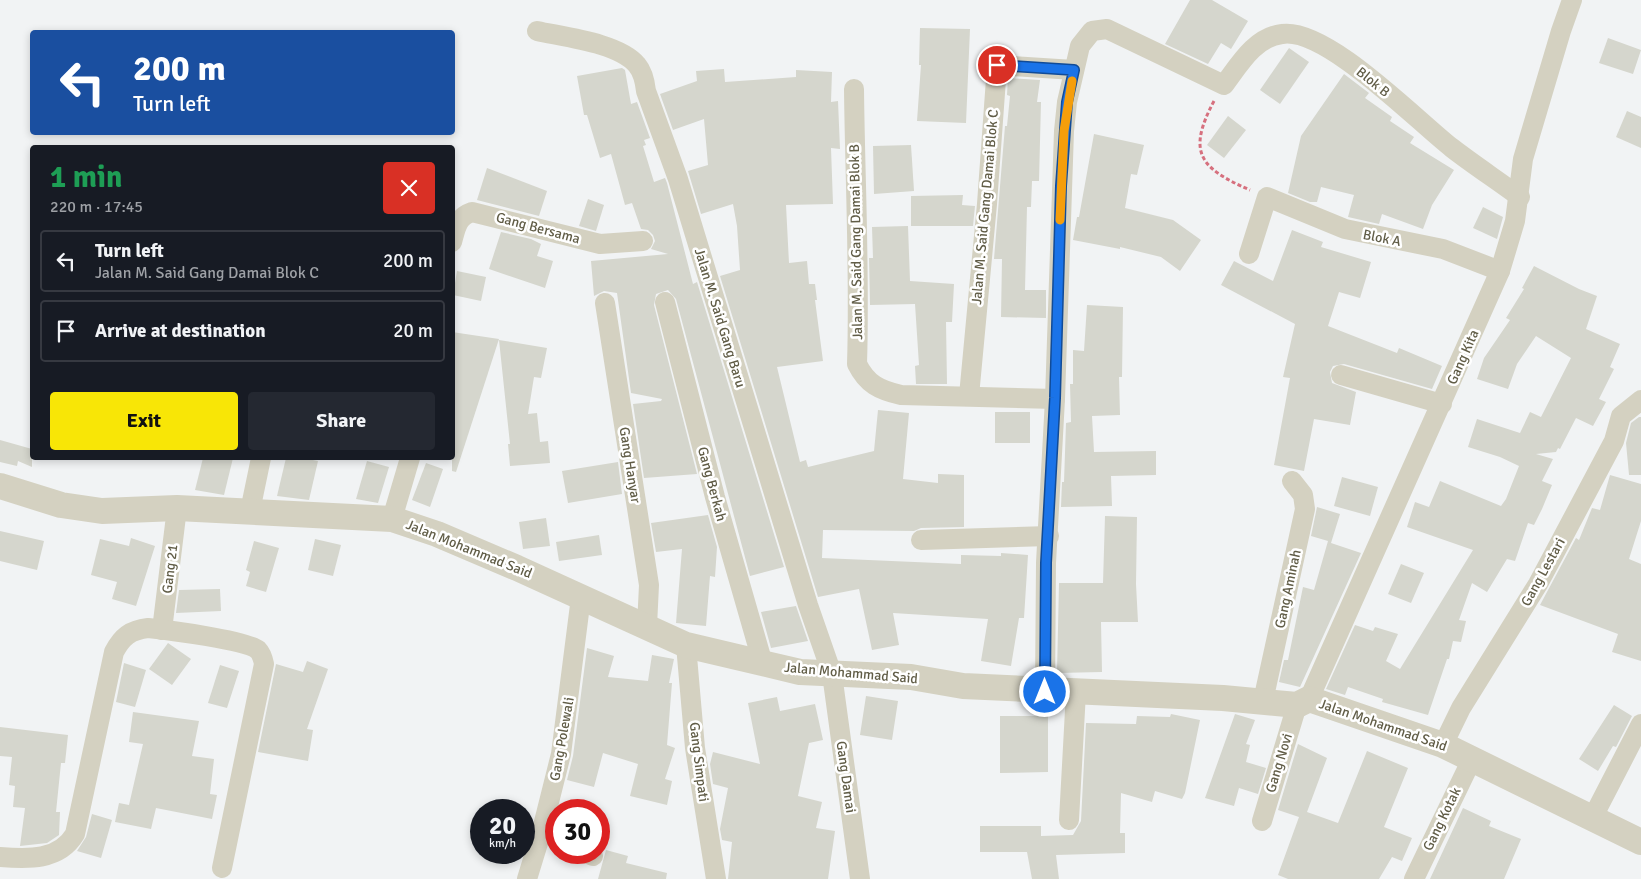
<!DOCTYPE html>
<meta charset="utf-8">
<style>
:root{--surface:#171b24;--page:#242831;--text:#f1f3f6;--muted:#9ea1a6;--line:#363941;--accent:#f8e606}
body{margin:0;font-family:Signika,sans-serif;background:var(--page);color:var(--text);height:100vh;display:flex;flex-direction:column;font-size:19px;white-space:nowrap}
*{box-sizing:border-box;margin:0}
p{font-size:16px;color:var(--muted)}
.icon{flex:none;width:28px;height:28px;fill:none;stroke:currentColor;stroke-width:2;stroke-linecap:round;stroke-linejoin:round}
.map{position:relative;flex:1;overflow:hidden}
.panel{position:absolute;left:30px;top:145px;width:425px;height:315px;display:flex;flex-direction:column;background:var(--surface);border-radius:5px;box-shadow:0 2px 8px #0003}
.panel>*{flex:none}
.top-card{position:absolute;left:30px;top:30px;width:425px;height:105px;border-radius:5px;box-shadow:0 2px 8px #0003;background:#1a4fa0;color:#fff;overflow:hidden}
.speed{position:absolute;left:470px;top:799px;display:flex;gap:10px;font-size:25px;font-weight:700;text-align:center}
.speed>*{display:grid;place-content:center;width:65px;height:65px;border-radius:50%;background:var(--surface);box-shadow:0 2px 8px #0003;line-height:1}
.speed small{font-size:12px;font-weight:400}
.speed .limit{border:8px solid #d22;background:#fff;color:#111}
.pin{position:absolute;display:grid;place-items:center;width:42px;height:42px;color:#fff;margin:-21px;border:2px solid #fff;border-radius:50%;box-shadow:0 1px 5px #0007}
.me{position:absolute;width:55px;margin:-28px;rotate:0deg;stroke-linejoin:round;filter:drop-shadow(0 0 4px #0008)}
.turn{display:flex;align-items:center;gap:18px;height:105px;padding:0 20px;font-size:22px}
.turn .icon{width:65px;height:65px;stroke-width:2.5}
.turn b{display:block;font-size:35px;line-height:42px}
.round{display:grid;place-items:center;flex:none;width:52px;height:52px;border-radius:5px;background:var(--page)}
.overview{display:flex;align-items:center;justify-content:space-between;height:85px;padding:0 20px}
h1{font-size:30px;font-weight:700;line-height:38px;color:#1e9e55}
.button{display:flex;gap:10px;margin-top:auto;padding:10px 20px}
.button a{flex:1;height:58px;border-radius:5px;background:var(--accent);color:#111;font-size:20px;font-weight:700;line-height:58px;text-align:center}
.button a+a{background:var(--page);color:var(--text)}
ul{padding:0;list-style:none}
li{display:flex;align-items:center;gap:15px;height:62px;margin:0 10px 8px;padding:0 10px;border:2px solid var(--line);border-radius:5px}
li div{flex:1}
li b{display:block;font-size:19px}
li em{font-style:normal}
.map>svg:first-child{display:block}
.building{fill:#d5d6cd}
.lines{fill:none;stroke-linecap:round;stroke-linejoin:round}
.path{stroke:#d6707e;stroke-width:3;stroke-dasharray:4 2.5;stroke-linecap:butt}
.minor{stroke:#d4d1c1;stroke-width:20}
.tertiary{stroke:#d4d1c1;stroke-width:26}
.route-casing{stroke:#114b97;stroke-width:12}
.route{stroke:#1a73e8;stroke-width:9}
.slow{stroke:#f59e0b;stroke-width:9}
.labels{text-anchor:middle;dominant-baseline:central;stroke-width:5;stroke-linejoin:round;paint-order:stroke}
.street-label{font-size:14px;fill:#615d47;stroke:#fff}
</style>
<div class="map">
<svg width="1641" height="879" viewBox="0 0 1641 879">
<rect width="100%" height="100%" fill="#f1f3f4"/>
<g class="building">
<path d="M1190,0H1212L1248,21L1231,49L1221,43L1208,64L1165,44Z"/>
<path d="M920,28L970,29L966,123L917,121L921,65H919Z"/>
<path d="M1608,38L1641,50L1633,74L1599,63Z"/>
<path d="M1289,48L1309,62L1280,104L1260,90Z"/>
<path d="M622,68L625,70L631,104L637,102L650,138L644,140L646,145L643,146L654,182L665,178L667,183L693,284L697,282L784,567L750,576L676,299L668,290L656,294L654,305L697,474L644,478L633,404L661,401L662,399L631,393L617,293L604,291L594,296L591,261L668,254L651,249L655,241L653,235L648,230L641,229L632,203L625,205L611,154L600,158L587,115H584L577,76Z"/>
<path d="M724,69L725,82L796,77V70L832,72L831,102L838,101L840,149L831,148L833,204L786,205L789,263L807,261L809,284H815L817,300H815L823,361L777,367L800,462L806,460L808,467L874,451L878,410L909,413L903,479L938,483V474L964,475V527L921,528L914,531L823,530L822,558L961,564V555L1001,556V553L1028,555L1024,618H1019L1011,666L981,661L988,619L893,613L899,645L872,650L859,589L818,597L720,276L740,270L737,226L733,204L701,214L688,171L708,165L704,119L673,130L660,94L697,81L696,71Z"/>
<path d="M1344,74L1369,93L1365,98L1392,117L1390,121L1414,137L1410,143L1454,170L1432,205L1423,229L1382,214L1379,224L1348,217L1354,195L1321,187L1317,202H1310L1288,193L1301,136Z"/>
<path d="M1008,78L1040,80L1037,102H1041L1039,181H1032L1031,207H1027L1025,290H1046V318L1001,317L1002,259H994L1005,126H1007L1010,96L1007,95Z"/>
<path d="M1627,111L1641,117V148L1616,137Z"/>
<path d="M1228,116L1246,130L1224,158L1207,145Z"/>
<path d="M1094,134L1144,145L1137,175L1131,174L1125,208L1173,220L1201,240L1180,271L1161,257L1120,247V249L1073,240L1077,217H1079Z"/>
<path d="M911,145L914,191L874,194L873,146Z"/>
<path d="M487,168L547,191L539,216L477,200Z"/>
<path d="M963,195L962,205L975,206L973,226H911V196Z"/>
<path d="M588,199L604,205L596,231L579,226Z"/>
<path d="M1483,207L1503,217L1497,239L1473,228Z"/>
<path d="M908,226L910,281L954,284L952,322H946L947,384H916L915,366L919,365L915,304L870,305L869,258H873L872,227Z"/>
<path d="M1292,230L1323,242L1321,247L1371,262L1360,298L1339,292L1328,326L1397,353L1399,348L1442,366L1432,389L1344,364L1333,366L1330,372L1332,383L1356,392L1350,425L1314,419L1304,471L1274,465L1290,378L1283,377L1295,324L1221,285L1234,261L1273,281Z"/>
<path d="M501,232L531,239L541,244L537,256L553,261L545,288L489,269Z"/>
<path d="M1534,266L1579,289L1597,296L1586,329L1620,344L1610,367L1614,369L1599,399L1606,402L1593,426L1576,418L1560,449L1558,448L1556,452L1536,454L1553,459L1542,481L1552,485L1542,509L1534,525L1528,523L1515,561L1507,559L1487,592L1472,583L1459,620L1466,621L1461,642L1453,641L1449,659H1447L1428,715L1382,702L1383,699L1348,687L1345,695L1326,689L1355,625L1373,631L1375,627L1398,634L1386,661L1400,669L1473,550L1407,527L1415,502L1429,507L1440,481L1501,506L1506,499L1519,466L1500,457L1468,447L1477,419L1520,433L1530,412L1541,417L1571,358L1536,336L1517,364L1508,389L1477,379L1484,358L1510,320L1506,318L1524,289L1522,288Z"/>
<path d="M457,271L486,277L481,301L453,295Z"/>
<path d="M1087,305L1123,307L1122,377H1119L1120,415L1092,416L1094,452L1156,451V475L1111,476L1112,506L1061,507L1062,482H1064L1066,423L1071,422L1070,384H1073V350L1084,351Z"/>
<path d="M452,332L499,339L456,472L452,471Z"/>
<path d="M499,340L547,348L541,378L534,377L528,414L537,413L540,442L548,441L550,463L510,466L508,444H510Z"/>
<rect x="995" y="412" width="35" height="31"/>
<path d="M1639,417H1641V475H1629L1626,443L1631,423Z"/>
<path d="M0,440L32,449V467L18,461L17,466L0,462Z"/>
<path d="M203,458H233L224,495L195,490Z"/>
<path d="M286,458H302L318,461L309,500L277,496Z"/>
<path d="M367,461L389,467L378,503L356,499Z"/>
<path d="M618,462L622,494L568,503L562,471Z"/>
<path d="M426,463L443,469L430,507L412,500Z"/>
<path d="M1610,475L1641,484V521L1629,559L1641,564V661L1612,652L1618,634L1540,605L1576,538L1579,540L1592,508L1600,510Z"/>
<path d="M1342,477L1378,487L1370,516L1334,506Z"/>
<path d="M1317,507L1340,514L1331,543L1361,553L1300,687L1279,682L1284,660H1288L1303,587L1314,590L1328,541L1311,536Z"/>
<path d="M708,515L717,547L715,577L710,576L706,626L676,623L682,549L656,552L651,523Z"/>
<path d="M1105,516L1137,517L1136,584L1138,622H1101L1102,672L1057,673L1059,583H1103Z"/>
<path d="M546,518L550,546L523,549L519,522Z"/>
<path d="M0,531L44,541L37,570L0,561Z"/>
<path d="M599,535L602,555L559,561L556,542Z"/>
<path d="M131,538L155,546L136,606L112,599L117,582L91,575L100,539L129,546Z"/>
<path d="M315,539L341,545L333,576L308,570Z"/>
<path d="M254,541L279,548L266,592L246,586L250,572L246,570Z"/>
<path d="M1401,564L1424,573L1411,603L1388,594Z"/>
<path d="M220,589L221,611L176,613L179,590Z"/>
<path d="M796,606L808,641L771,648L761,612Z"/>
<path d="M168,643L191,659L172,685L149,669Z"/>
<path d="M587,648L614,656L608,677L648,681L652,655L674,659L669,683H672L667,745L675,748L665,779L672,781L667,805L630,796L638,764L603,753L594,787L567,780L573,756Z"/>
<path d="M307,661L328,669L307,729L313,730L308,761L258,752L276,664L303,672Z"/>
<path d="M124,663L146,670L135,707L116,702Z"/>
<path d="M220,665L239,671L227,708L208,703Z"/>
<path d="M866,696L898,701L892,740L860,735Z"/>
<path d="M777,697L780,711L815,704L823,740L809,743L798,796L822,802L816,828L835,831L828,879H728L732,842L722,840L720,829L728,788L713,784L710,764L713,752L760,764L748,703Z"/>
<path d="M1614,705L1632,716L1616,747L1613,746L1598,771L1579,759Z"/>
<path d="M133,712L199,721L192,756L214,759L210,794L217,795L212,819L156,808L151,829L115,822L119,803L129,805L143,744L129,742Z"/>
<path d="M1171,714L1200,720L1185,793L1182,799L1155,791L1152,802L1121,793L1120,833H1125V853L1056,855L1059,879H1032L1027,852H980V826H1041V836L1073,835L1081,821L1086,723L1136,724L1137,716L1170,717Z"/>
<path d="M1235,714L1255,720L1246,744L1250,745L1246,762L1266,768L1258,794L1239,788L1234,806L1205,798Z"/>
<path d="M1000,716H1048V772L1000,773Z"/>
<path d="M0,727L68,735L65,763H61L56,812H60L59,835L47,843L20,846L25,808L13,807L15,786L9,785L12,757L0,756Z"/>
<path d="M1298,744L1327,758L1307,812L1338,823L1367,751L1408,768L1384,827L1412,838L1402,861L1392,857L1379,879H1288L1278,875L1299,817L1278,810Z"/>
<path d="M1463,808L1491,821L1489,826L1521,839L1504,879H1430Z"/>
<path d="M92,814L112,820L101,858L77,851L86,837Z"/>
<path d="M606,850L628,856L626,863L667,873L666,879H598Z"/>
</g>
<g class="lines">
<path class="path" d="M1214,101C1187,152 1199,168 1250,190"/>
<g class="minor">
<path d="M537,31C564,37 619,43 637,65C643,72 645,82 646,91L678,179L808,605L832,674L860,879"/>
<path d="M854,89C855,181 860,272 857,364C867,384 879,390 901,395L1055,399"/>
<path d="M452,242C456,228 457,217 472,212L600,244L643,241"/>
<path d="M1249,254L1267,197L1345,229L1443,249L1500,271"/>
<path d="M665,302L715,497L763,664"/>
<path d="M605,303L649,585L647,626"/>
<path d="M1341,375L1442,404"/>
<path d="M969,396L987,204L997,65L1074,70"/>
<path d="M250,511L261,458"/>
<path d="M392,519L410,458"/>
<path d="M921,540L1049,536"/>
<path d="M162,630L177,508"/>
<path d="M686,645L695,748L716,879"/>
<path d="M1045,692L1046,563L1055,399L1064,131L1067,102L1080,46L1092,31L1107,29L1224,85C1239,65 1255,37 1282,34C1326,27 1416,120 1452,148C1474,165 1497,180 1520,197"/>
<path d="M1309,699L1500,271L1515,221L1523,159L1561,31L1572,0"/>
<path d="M1263,701L1305,509L1303,495L1292,481"/>
<path d="M1443,745L1461,708L1538,584L1614,441L1621,416L1641,400"/>
<path d="M1593,817L1641,724"/>
<path d="M1069,820L1076,692"/>
<path d="M1262,821L1297,705"/>
<path d="M583,852L593,856"/>
<path d="M0,857C28,859 59,861 75,834L114,652C122,637 130,630 148,628C167,630 246,640 258,650C262,654 263,659 264,664L222,868"/>
<path d="M527,879L542,830L561,754L581,597"/>
<path d="M1414,879L1472,759"/>
</g>
<path class="tertiary" d="M0,486L61,505L102,511L177,508L392,519L437,534L517,568L686,645L800,672L911,677L963,686L1223,698L1297,705L1309,699L1443,745L1641,842"/>
</g>
<g class="lines">
<g class="route-casing">
<path id="route" d="M997,65L1074,70L1067,102L1061,186L1055,398L1046,563L1045,692"/>
</g>
<use href="#route" class="route"/>
<path class="slow" d="M1060,220L1064,131L1072,81"/>
</g>
<g class="labels">
<g class="street-label">
<text transform="translate(1373 82) rotate(39)">Blok B</text>
<text transform="translate(985 207) rotate(-85)">Jalan M. Said Gang Damai Blok C</text>
<text transform="translate(538 228) rotate(15)">Gang Bersama</text>
<text transform="translate(1382 238) rotate(11)">Blok A</text>
<text transform="translate(856 242) rotate(-91)">Jalan M. Said Gang Damai Blok B</text>
<text transform="translate(720 318) rotate(73)">Jalan M. Said Gang Baru</text>
<text transform="translate(1463 357) rotate(-66)">Gang Kita</text>
<text transform="translate(630 465) rotate(81)">Gang Hanyar</text>
<text transform="translate(712 484) rotate(75)">Gang Berkah</text>
<text transform="translate(469 549) rotate(22)">Jalan Mohammad Said</text>
<text transform="translate(170 569) rotate(-83)">Gang 21</text>
<text transform="translate(1543 572) rotate(-61)">Gang Lestari</text>
<text transform="translate(1288 589) rotate(-78)">Gang Aminah</text>
<text transform="translate(851 673) rotate(5)">Jalan Mohammad Said</text>
<text transform="translate(1383 725) rotate(19)">Jalan Mohammad Said</text>
<text transform="translate(562 739) rotate(-80)">Gang Polewali</text>
<text transform="translate(699 762) rotate(83)">Gang Simpati</text>
<text transform="translate(1279 763) rotate(-73)">Gang Novi</text>
<text transform="translate(846 777) rotate(82)">Gang Damai</text>
<text transform="translate(1442 819) rotate(-64)">Gang Kotak</text>
</g>
</g>
</svg>
<div class="speed"><div>20<small>km/h</small></div><div class="limit">30</div></div>
<div class="pin" style="left:997px;top:65px;background:#d93025"><svg class="icon" aria-label="arrive" viewBox="0 0 24 24"><path d="M6 21V4h12l-3 4 3 4H6"/></svg></div>
<svg class="me" style="left:1045px;top:692px" viewBox="-20 -20 40 40"><circle r="17" fill="#1a73e8" stroke="#fff" stroke-width="3"/><path d="M0-11L8 9 0 5-8 9z" fill="#fff"/></svg>
<div class="top-card">
<div class="turn"><svg class="icon" aria-label="left" viewBox="0 0 24 24"><path d="M17 20v-9H6M10 6l-5 5 5 5"/></svg><div><b>200 m</b>Turn left</div></div>
</div>
<section class="panel">
<div class="overview"><div><h1>1 min</h1><p>220 m · 17:45</p></div><a class="round" style="background:#d93025;color:#fff"><svg class="icon" aria-label="close" viewBox="0 0 24 24"><path d="M6 6l12 12M18 6L6 18"/></svg></a></div>
<ul>
<li><svg class="icon" aria-label="left" viewBox="0 0 24 24"><path d="M17 20v-9H6M10 6l-5 5 5 5"/></svg><div><b>Turn left</b><p>Jalan M. Said Gang Damai Blok C</p></div><em>200 m</em></li>
<li><svg class="icon" aria-label="arrive" viewBox="0 0 24 24"><path d="M6 21V4h12l-3 4 3 4H6"/></svg><div><b>Arrive at destination</b></div><em>20 m</em></li>
</ul>
<div class="button"><a>Exit</a><a>Share</a></div>
</section>
</div>
